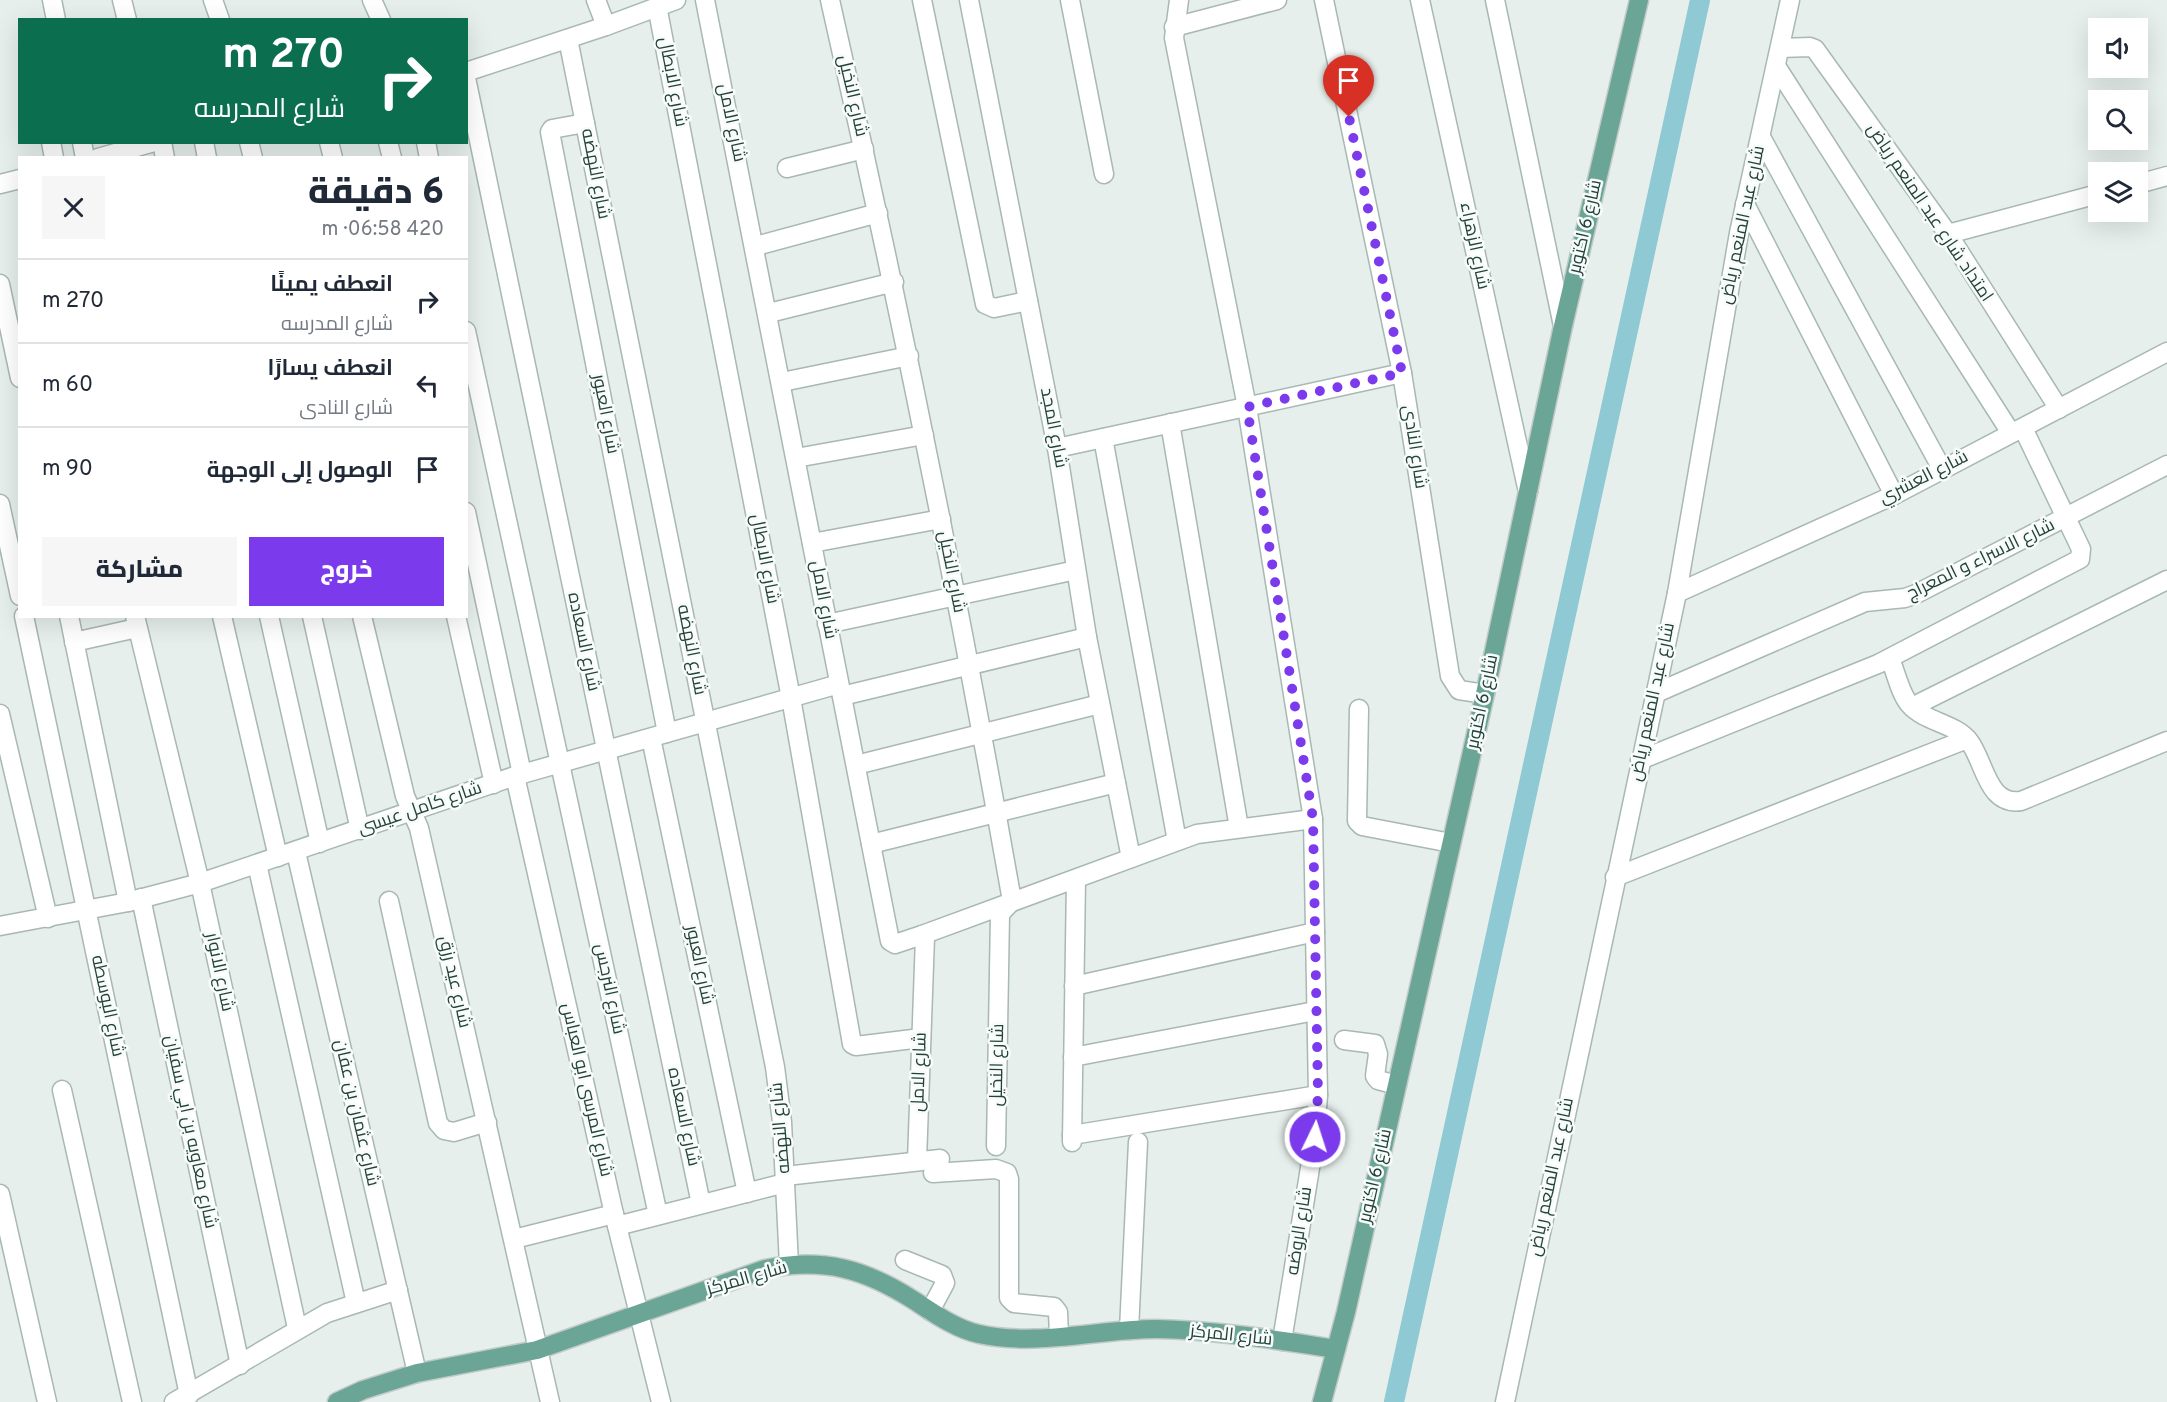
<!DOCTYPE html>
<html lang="ar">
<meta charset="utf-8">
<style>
:root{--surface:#fff;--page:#f6f6f7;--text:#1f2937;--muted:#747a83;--line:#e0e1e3;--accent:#7c3aed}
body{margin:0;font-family:Overpass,Cairo,sans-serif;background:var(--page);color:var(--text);direction:rtl;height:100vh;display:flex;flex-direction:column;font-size:22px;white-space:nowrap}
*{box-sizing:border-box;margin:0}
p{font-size:20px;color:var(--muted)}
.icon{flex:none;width:33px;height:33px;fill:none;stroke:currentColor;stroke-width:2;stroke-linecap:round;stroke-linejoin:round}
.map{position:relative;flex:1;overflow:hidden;direction:ltr}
.side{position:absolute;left:18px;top:156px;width:450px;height:462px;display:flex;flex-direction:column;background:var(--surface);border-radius:0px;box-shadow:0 6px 24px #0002;direction:rtl}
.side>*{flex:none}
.guide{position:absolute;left:18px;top:18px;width:450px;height:126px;border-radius:0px;box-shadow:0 6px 24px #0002;direction:rtl;background:#0b6e4f;color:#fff;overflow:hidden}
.fabs{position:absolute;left:2088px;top:18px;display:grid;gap:12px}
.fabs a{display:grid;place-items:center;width:60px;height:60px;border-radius:0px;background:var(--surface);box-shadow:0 6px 24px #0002;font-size:30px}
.pin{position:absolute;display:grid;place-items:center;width:51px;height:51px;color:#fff;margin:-62px -26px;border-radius:50% 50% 50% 0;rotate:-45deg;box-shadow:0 0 6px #0007}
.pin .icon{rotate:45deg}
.me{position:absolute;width:66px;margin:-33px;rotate:4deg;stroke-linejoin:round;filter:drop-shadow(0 0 4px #0008)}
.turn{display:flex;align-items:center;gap:21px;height:126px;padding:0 24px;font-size:27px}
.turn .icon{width:78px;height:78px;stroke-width:2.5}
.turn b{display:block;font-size:42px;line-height:51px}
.round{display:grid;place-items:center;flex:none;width:63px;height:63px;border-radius:0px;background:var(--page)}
.overview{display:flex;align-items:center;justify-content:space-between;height:102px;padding:0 24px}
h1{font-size:36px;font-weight:800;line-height:45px}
.primary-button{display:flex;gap:12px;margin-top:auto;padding:12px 24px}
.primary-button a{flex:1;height:69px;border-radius:0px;background:var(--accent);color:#fff;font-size:24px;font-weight:800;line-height:69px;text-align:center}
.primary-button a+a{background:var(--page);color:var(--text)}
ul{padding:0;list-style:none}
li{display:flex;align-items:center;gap:18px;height:84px;padding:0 24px;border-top:2px solid var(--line)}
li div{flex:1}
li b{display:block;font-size:22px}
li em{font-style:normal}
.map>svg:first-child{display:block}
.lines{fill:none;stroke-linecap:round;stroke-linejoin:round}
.canal{stroke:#8ec9d4;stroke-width:20}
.minor-casing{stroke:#a8b8b2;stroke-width:21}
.major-casing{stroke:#c2cac8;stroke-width:21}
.minor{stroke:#fff;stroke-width:18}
.major{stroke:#6aa596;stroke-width:18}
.route{stroke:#7c3aed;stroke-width:10;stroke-dasharray:0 18}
.labels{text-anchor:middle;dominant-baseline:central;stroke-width:5;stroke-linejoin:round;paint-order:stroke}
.street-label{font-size:18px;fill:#24423a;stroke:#f7fbf9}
</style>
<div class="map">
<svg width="2167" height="1402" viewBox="0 0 2167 1402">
<rect width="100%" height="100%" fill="#e6efeb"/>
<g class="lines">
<path class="canal" d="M1394,1402L1700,0"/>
<g class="minor-casing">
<g id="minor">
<path d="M52,0L56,20"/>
<path d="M122,0L127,20"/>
<path d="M213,0L220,20"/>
<path d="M372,0L381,20"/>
<path d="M596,0L606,26"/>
<path d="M705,0L890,941L895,944L922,935L925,937L917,1161"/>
<path d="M830,0C898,299 959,599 1012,901L1000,914L996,1146"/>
<path d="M922,0L985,304L994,308L1028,301"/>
<path d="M969,0L1057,448L1087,637L1131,858"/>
<path d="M1070,0L1104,174"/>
<path d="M1179,0L1174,38L1247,407L1313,819L1318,1095L1315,1137L1282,1341"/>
<path d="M1324,0L1402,373L1450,676L1459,690L1485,694"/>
<path d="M1420,0L1528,492"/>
<path d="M1495,0L1563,326"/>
<path d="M657,6L791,698L852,1044L856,1046L921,1038"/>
<path d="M1174,27L1277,0"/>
<path d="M568,39L775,1067L782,1122L789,1265"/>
<path d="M1780,48L1810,47L1815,49L1948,234L2059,409"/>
<path d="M1776,66L2011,433"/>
<path d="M466,72L606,26L676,0"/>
<path d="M466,78L701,1204"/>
<path d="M585,123L552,129L550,132L667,733"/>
<path d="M1761,137L1942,469"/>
<path d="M51,142L54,158"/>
<path d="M82,142L85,158"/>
<path d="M162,142L165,158"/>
<path d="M204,142L207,158"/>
<path d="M249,142L253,158"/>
<path d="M329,142L333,158"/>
<path d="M388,142L392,158"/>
<path d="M426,142L429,158"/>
<path d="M98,158L154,142"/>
<path d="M787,168L864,149"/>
<path d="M0,184L20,179"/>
<path d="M2138,184L2167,176"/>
<path d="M1745,204L1894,495"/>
<path d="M1948,234L2098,194"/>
<path d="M756,246L878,213"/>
<path d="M0,284L20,378"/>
<path d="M769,313L894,282"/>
<path d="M466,331L658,1215"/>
<path d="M782,382L909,356"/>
<path d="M1170,423L1239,828"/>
<path d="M1103,438L1177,841"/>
<path d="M1057,448L1402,373"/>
<path d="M796,458L924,435"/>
<path d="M0,504L20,596"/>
<path d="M466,512L522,774"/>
<path d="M812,543L941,519"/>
<path d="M1677,593L1894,495L2167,352"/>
<path d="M24,616L189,1395"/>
<path d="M69,616L128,902"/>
<path d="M135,616L200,883L297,1328"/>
<path d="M222,616L278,857"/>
<path d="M269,616L320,843"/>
<path d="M312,616L360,830"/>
<path d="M362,616L405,796L419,828L550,1402"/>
<path d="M456,616L494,784"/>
<path d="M827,624L1076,570"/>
<path d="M74,642L137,628"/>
<path d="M1890,659C1896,672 1900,694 1910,705C1925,722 1955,723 1969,741C1985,762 1987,806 2021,801L2167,741"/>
<path d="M1656,693L1865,602L1905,598L1916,594L2167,465"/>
<path d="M842,696L1087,637"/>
<path d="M1912,707L2167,580"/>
<path d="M1359,709L1357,821L1362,826L1451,843"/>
<path d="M0,714L48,918"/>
<path d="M651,738L747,1193"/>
<path d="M1640,760L1878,664L2080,559L2081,549L2023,428"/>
<path d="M856,765L1100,704"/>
<path d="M515,776L614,1214L661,1402"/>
<path d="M871,844L1116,783"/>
<path d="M296,852L417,1373"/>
<path d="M257,864L356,1303"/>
<path d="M1615,877L1967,739"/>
<path d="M141,898L240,1365"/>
<path d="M389,901L438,1123L444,1130L454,1132L487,1122"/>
<path d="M0,926L128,902L200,883L515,776L839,684"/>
<path d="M922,935L1197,834L1313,819"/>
<path d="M1074,986L1315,932"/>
<path d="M1344,1040L1375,1044L1378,1054L1375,1076L1378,1080L1397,1085"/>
<path d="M1073,1057L1315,1011"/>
<path d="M62,1090L132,1402"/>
<path d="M1072,1135L1318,1095"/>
<path d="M1072,1142L1076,879"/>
<path d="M933,1173L996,1169L1007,1173L1009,1179V1298L1014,1303L1054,1307L1058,1312L1059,1336"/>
<path d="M785,1176L940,1159"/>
<path d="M0,1194L47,1402"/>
<path d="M617,1226L785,1183"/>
<path d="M514,1239L614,1214"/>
<path d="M905,1260L942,1275L945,1283L930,1311"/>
<path d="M1129,1330L1138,1142"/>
<path d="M174,1402L327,1313L398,1290"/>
<path d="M1505,1402L1677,593L1739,233L1790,0"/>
</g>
</g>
<g class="major-casing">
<g id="major">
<path d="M337,1402L363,1390L417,1373L537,1350L765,1269C824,1257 865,1269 915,1301C935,1314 956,1329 979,1334C1037,1347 1098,1329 1156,1329C1216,1330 1277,1340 1336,1349"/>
<path d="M1322,1402L1346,1312L1485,694L1563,326L1639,0"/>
</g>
</g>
<use href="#minor" class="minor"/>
<use href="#major" class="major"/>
</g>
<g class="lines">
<path class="route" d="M1315,1137L1318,1095L1313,819L1247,407L1402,373L1349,117"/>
</g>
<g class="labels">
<g class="street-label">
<text transform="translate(672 82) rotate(79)">شارع الابطال</text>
<text transform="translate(852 96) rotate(77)">شارع النخيل</text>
<text transform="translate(731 123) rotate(78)">شارع الامل</text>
<text transform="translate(595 174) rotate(79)">شارع النهضه</text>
<text transform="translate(1929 213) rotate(56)">امتداد شارع عبد المنعم رياض</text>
<text transform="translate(1743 225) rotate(-78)">شارع عبد المنعم رياض</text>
<text transform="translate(1586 227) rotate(-77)">شارع 6 اكتوبر</text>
<text transform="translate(1474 246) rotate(78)">شارع الزهراء</text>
<text transform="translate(605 414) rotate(79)">شارع العبور</text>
<text transform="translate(1053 428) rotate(79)">شارع المجد</text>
<text transform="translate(1414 447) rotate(81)">شارع النادى</text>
<text transform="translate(1924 478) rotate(-27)">شارع العشري</text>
<text transform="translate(764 559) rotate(79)">شارع الابطال</text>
<text transform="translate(1981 560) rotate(-26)">شارع الاسراء و المعراج</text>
<text transform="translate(951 572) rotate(79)">شارع النخيل</text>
<text transform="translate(823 600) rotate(79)">شارع الامل</text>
<text transform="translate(583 642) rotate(78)">شارع السعاده</text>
<text transform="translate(691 650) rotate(79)">شارع النهضه</text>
<text transform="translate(1483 702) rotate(-78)">شارع 6 اكتوبر</text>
<text transform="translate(1653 702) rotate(-78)">شارع عبد المنعم رياض</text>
<text transform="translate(420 809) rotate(-19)">شارع كامل عيسى</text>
<text transform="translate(699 965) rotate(78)">شارع العبور</text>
<text transform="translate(219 972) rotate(78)">شارع الانوار</text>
<text transform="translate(454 982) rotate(77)">شارع عيد رزق</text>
<text transform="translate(609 989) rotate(78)">شارع النرجس</text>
<text transform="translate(107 1006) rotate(78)">شارع البوسطه</text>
<text transform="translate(998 1065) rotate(-89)">شارع النخيل</text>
<text transform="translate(920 1072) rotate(-88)">شارع الامل</text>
<text transform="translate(586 1090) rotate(77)">شارع المرسى ابو العباس</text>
<text transform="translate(356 1113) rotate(77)">شارع عثمان بن عفان</text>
<text transform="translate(683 1117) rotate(78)">شارع السعاده</text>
<text transform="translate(781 1128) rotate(-95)">شارع النهضه</text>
<text transform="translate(190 1132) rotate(78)">شارع معاويه بن ابي سفيان</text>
<text transform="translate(1376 1176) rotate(-77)">شارع 6 اكتوبر</text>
<text transform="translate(1552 1177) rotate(-78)">شارع عبد المنعم رياض</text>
<text transform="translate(1300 1231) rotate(-81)">شارع الروضه</text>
<text transform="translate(747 1279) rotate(-16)">شارع المركز</text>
<text transform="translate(1231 1336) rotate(6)">شارع المركز</text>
</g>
</g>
</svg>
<div class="fabs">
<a><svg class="icon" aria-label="sound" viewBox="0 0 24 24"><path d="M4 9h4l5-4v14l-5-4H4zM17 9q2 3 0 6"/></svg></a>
<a><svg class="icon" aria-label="search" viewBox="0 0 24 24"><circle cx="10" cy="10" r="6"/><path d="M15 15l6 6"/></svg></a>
<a><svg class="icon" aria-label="layers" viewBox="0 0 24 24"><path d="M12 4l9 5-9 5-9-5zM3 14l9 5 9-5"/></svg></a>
</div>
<div class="pin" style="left:1349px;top:117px;background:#d93025"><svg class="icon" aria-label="arrive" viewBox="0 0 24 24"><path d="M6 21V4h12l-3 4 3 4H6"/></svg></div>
<svg class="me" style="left:1315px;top:1137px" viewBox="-20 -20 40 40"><circle r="17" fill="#7c3aed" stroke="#fff" stroke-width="3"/><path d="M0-11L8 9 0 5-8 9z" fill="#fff"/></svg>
<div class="guide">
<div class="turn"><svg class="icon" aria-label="right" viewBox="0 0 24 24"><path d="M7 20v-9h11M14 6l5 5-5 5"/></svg><div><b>270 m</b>شارع المدرسه</div></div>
</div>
<section class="side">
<div class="overview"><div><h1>6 دقيقة</h1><p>420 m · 06:58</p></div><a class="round"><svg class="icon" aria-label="close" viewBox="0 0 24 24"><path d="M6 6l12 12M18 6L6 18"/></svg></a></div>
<ul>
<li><svg class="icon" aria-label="right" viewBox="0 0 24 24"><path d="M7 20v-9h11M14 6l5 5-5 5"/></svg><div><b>انعطف يمينًا</b><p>شارع المدرسه</p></div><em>270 m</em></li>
<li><svg class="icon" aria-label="left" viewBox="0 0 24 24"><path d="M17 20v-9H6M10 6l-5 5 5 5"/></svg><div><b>انعطف يسارًا</b><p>شارع النادى</p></div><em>60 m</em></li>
<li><svg class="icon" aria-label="arrive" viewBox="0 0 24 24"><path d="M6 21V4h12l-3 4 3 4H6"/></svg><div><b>الوصول إلى الوجهة</b></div><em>90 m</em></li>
</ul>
<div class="primary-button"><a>خروج</a><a>مشاركة</a></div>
</section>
</div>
